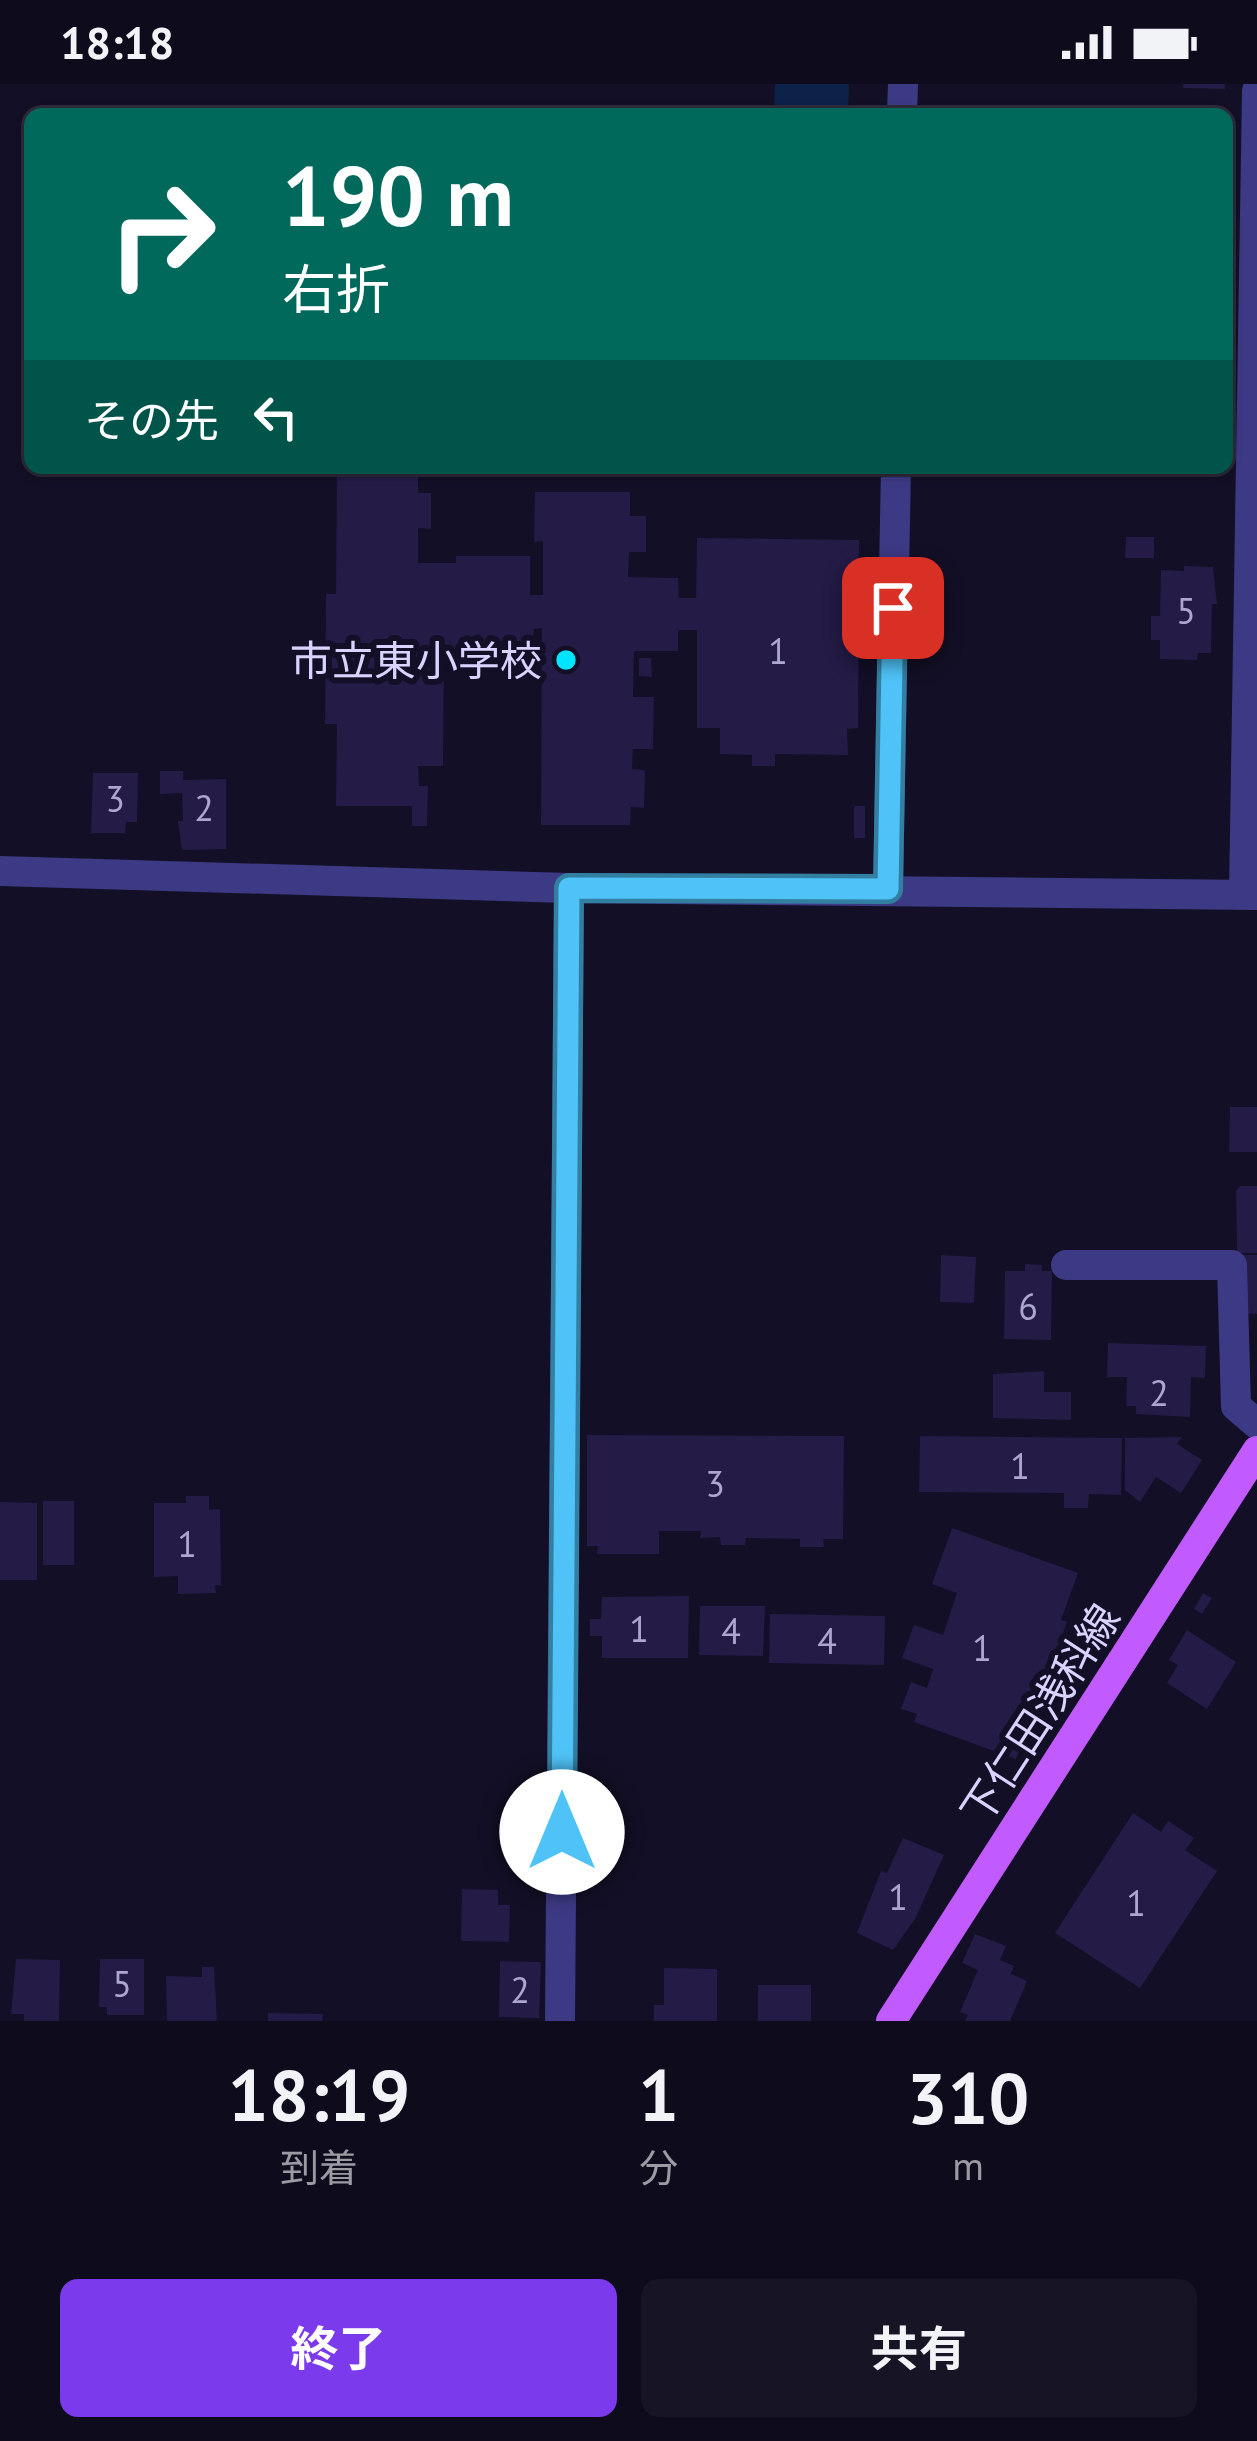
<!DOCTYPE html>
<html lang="ja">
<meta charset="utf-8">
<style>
:root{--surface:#0e0b1c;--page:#171425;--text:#f1f3f6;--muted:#9b9ba3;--line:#2e2b3b;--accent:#7c3aed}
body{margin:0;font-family:"PT Sans","Noto Sans JP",sans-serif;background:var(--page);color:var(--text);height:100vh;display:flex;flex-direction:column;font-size:45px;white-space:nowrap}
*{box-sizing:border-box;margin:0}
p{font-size:39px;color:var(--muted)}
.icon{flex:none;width:66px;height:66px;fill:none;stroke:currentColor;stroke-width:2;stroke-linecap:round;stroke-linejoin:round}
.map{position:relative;height:1937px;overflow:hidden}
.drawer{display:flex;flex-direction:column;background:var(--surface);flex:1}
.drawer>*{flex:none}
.banner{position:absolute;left:24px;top:24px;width:1209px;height:366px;border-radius:18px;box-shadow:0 3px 9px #0004,0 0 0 3px var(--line);background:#00695c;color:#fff;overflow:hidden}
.pin{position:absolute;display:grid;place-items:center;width:102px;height:102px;color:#fff;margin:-51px;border-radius:24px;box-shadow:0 6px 18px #0006}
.me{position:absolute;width:132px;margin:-66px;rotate:0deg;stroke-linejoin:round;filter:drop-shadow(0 0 9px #0008)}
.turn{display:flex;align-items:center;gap:42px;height:252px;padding:0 60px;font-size:54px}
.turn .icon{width:156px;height:156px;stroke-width:2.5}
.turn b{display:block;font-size:84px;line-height:102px}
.then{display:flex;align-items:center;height:114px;padding:0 60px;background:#0003;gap:24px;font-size:45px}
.eta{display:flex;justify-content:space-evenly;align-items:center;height:204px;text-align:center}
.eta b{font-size:72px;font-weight:700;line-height:84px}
.action{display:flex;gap:24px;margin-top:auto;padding:24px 60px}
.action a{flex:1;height:138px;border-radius:18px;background:var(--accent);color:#fff;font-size:48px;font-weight:700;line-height:138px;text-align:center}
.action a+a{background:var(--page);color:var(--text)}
.status{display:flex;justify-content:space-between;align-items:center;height:84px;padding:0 60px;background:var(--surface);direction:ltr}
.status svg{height:33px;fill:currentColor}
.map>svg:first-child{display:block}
.water{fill:#0c2248}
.building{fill:#241b47}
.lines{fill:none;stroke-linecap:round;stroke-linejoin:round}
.street{stroke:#3d3a85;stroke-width:30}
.primary{stroke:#c25bff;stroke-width:30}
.route-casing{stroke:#337fa1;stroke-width:30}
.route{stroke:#4fc3f7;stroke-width:21}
.poi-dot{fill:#00e5ff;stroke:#130f26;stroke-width:4.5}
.labels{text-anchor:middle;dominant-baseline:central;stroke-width:12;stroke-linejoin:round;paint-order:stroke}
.number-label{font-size:36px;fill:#aca6d1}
.poi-label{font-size:42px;fill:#d9d4ff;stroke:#130f26;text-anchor:end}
.street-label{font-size:42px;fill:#d9d4ff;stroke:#130f26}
</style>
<div class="status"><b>18:18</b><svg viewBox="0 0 49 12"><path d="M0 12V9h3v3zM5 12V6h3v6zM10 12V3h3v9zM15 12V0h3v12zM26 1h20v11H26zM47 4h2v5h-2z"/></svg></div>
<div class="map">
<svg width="1257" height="1937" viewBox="0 0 1257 1937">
<rect width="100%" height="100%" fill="#130f26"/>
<path class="water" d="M775,0H849L848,30H774Z"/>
<g class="building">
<path d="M1183,0H1225V5L1183,4Z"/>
<path d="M337,388L418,389V409H431V445L418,444V479H456V472H530V511H543V457L534,458L535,408H630V432H646V468H629L628,493L678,494L679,514H696L697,454L859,456L858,644L847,645L848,671L775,670V682H752V671L720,670V644H697V546H678V567H634L633,613H654L653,665H633L632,685L645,686L644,724L631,723L630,741H541L542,544L534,545L533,557H458V565H444L443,682H418L419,702H428L427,742H412V722H336L337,640H325L326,510H336Z"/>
<path d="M1126,453H1154V474H1125Z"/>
<path d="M1184,482L1213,483L1217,520H1212L1211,569H1198L1197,576L1160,575V556H1151V532H1160L1161,486L1184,487Z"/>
<path d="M639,574H651L652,593L639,592Z"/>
<path d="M160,687H183V696L226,695V765L182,766L178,737H183L182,709L160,710Z"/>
<path d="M93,689H138L137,738H126L125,749H91Z"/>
<rect x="854" y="722" width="11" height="32"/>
<path d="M1230,1023H1257V1068H1229Z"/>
<path d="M1240,1102H1257V1169H1237L1236,1107Z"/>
<path d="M941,1171L976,1173L974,1219L940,1218Z"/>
<path d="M1243,1171H1257V1230L1242,1229Z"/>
<path d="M1025,1180L1042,1181V1187H1052L1051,1256L1004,1255L1005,1187H1025Z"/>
<path d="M1108,1259L1206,1262L1205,1294L1191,1293L1190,1333L1136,1330V1322H1126L1127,1293H1107Z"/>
<path d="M1044,1287V1308H1071V1336L993,1334V1290Z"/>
<path d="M587,1351L844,1352L843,1455H823L824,1463H800V1455L746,1454L745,1461H721L720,1453L700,1454L701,1447H659V1470H597L598,1462H587Z"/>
<path d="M920,1352L1122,1354L1121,1411L1089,1410L1088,1424H1064V1409L919,1408Z"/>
<path d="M1182,1353L1177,1360L1202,1376L1181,1409L1156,1393L1140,1418L1125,1406V1354Z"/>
<path d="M186,1412H209V1426L220,1425L221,1501H215L216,1509L178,1510V1492L154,1493V1419H186Z"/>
<rect x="43" y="1417" width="31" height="64"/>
<path d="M0,1418L37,1419V1496H0Z"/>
<path d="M952,1444L1078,1489L1061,1536L1067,1538L1048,1592L1066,1599L1056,1627L1035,1619L1016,1675L914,1638L917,1630L901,1625L911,1598L927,1604L933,1585L902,1574L914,1541L943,1551L957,1509L932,1500Z"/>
<path d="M1203,1509L1212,1514L1202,1530L1194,1525Z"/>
<path d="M689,1512L688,1574H602V1552H590V1535H601L602,1513Z"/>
<path d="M700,1522H765L763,1572L699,1571Z"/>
<path d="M770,1530L885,1532L884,1581L769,1579Z"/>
<path d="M1187,1546L1236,1578L1207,1625L1167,1599L1178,1581L1169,1576Z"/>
<path d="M1133,1729L1161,1748L1168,1737L1194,1754L1185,1766L1217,1787L1140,1904L1055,1849Z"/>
<path d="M903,1754L944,1771L915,1835L893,1866L857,1849L881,1787L887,1789Z"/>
<path d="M462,1805L498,1806V1821H510L509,1858L461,1857Z"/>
<path d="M975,1850L1006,1862L1000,1876L1014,1882L1011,1890L1027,1897L1010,1937H965L968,1931L960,1928L978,1886L962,1879Z"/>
<path d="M16,1875L60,1876L59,1937H24V1930H11Z"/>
<path d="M100,1875H144V1931H107V1923H99Z"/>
<path d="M500,1877L541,1878L539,1934L499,1933Z"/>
<path d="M202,1883H214L217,1937H167L166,1892L202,1893Z"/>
<path d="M664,1884L717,1885V1937H654V1921H664Z"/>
<rect x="758" y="1901" width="53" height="36"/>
<path d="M268,1929L323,1930L322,1937H268Z"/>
</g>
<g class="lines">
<g class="street">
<path d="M902,30L903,0"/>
<path d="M0,787L569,804L1257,811"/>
<path d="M888,805L896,384"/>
<path d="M1244,810L1257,7"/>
<path d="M1066,1181H1232L1236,1322L1257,1340"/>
<path d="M560,1937L569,804"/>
</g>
<path class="primary" d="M891,1937L1257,1367"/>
</g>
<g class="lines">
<g class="route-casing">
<path id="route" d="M562,1748L569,804L888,805L893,524"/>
</g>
<use href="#route" class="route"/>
</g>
<circle class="poi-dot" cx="566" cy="576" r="12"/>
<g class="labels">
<g class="number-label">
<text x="1186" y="526">5</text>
<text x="778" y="566">1</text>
<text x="115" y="714">3</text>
<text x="204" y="723">2</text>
<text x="1028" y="1222">6</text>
<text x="1159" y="1308">2</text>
<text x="1020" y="1381">1</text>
<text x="715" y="1399">3</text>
<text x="187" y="1459">1</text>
<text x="639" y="1544">1</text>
<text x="731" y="1546">4</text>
<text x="827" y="1556">4</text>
<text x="982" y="1563">1</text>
<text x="898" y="1812">1</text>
<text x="1136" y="1818">1</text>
<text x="122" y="1899">5</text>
<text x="520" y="1905">2</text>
</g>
<g class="poi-label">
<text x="542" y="576">市立東小学校</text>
</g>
<g class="street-label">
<text transform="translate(1040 1630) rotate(-57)">下仁田浅科線</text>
</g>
</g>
</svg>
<div class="pin" style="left:893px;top:524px;background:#d93025"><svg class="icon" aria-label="arrive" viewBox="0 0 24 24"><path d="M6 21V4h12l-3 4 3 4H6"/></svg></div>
<svg class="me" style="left:562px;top:1748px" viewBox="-20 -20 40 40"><circle r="19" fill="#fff"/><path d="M0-13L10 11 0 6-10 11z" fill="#4fc3f7"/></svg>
<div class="banner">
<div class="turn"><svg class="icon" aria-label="right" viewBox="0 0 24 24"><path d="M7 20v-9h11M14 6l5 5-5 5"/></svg><div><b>190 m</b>右折</div></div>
<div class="then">その先<svg class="icon" aria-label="left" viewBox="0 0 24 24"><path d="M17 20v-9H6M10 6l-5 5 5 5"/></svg></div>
</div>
</div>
<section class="drawer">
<div class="eta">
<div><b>18:19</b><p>到着</p></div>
<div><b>1</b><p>分</p></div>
<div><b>310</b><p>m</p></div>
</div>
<div class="action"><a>終了</a><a>共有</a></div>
</section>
